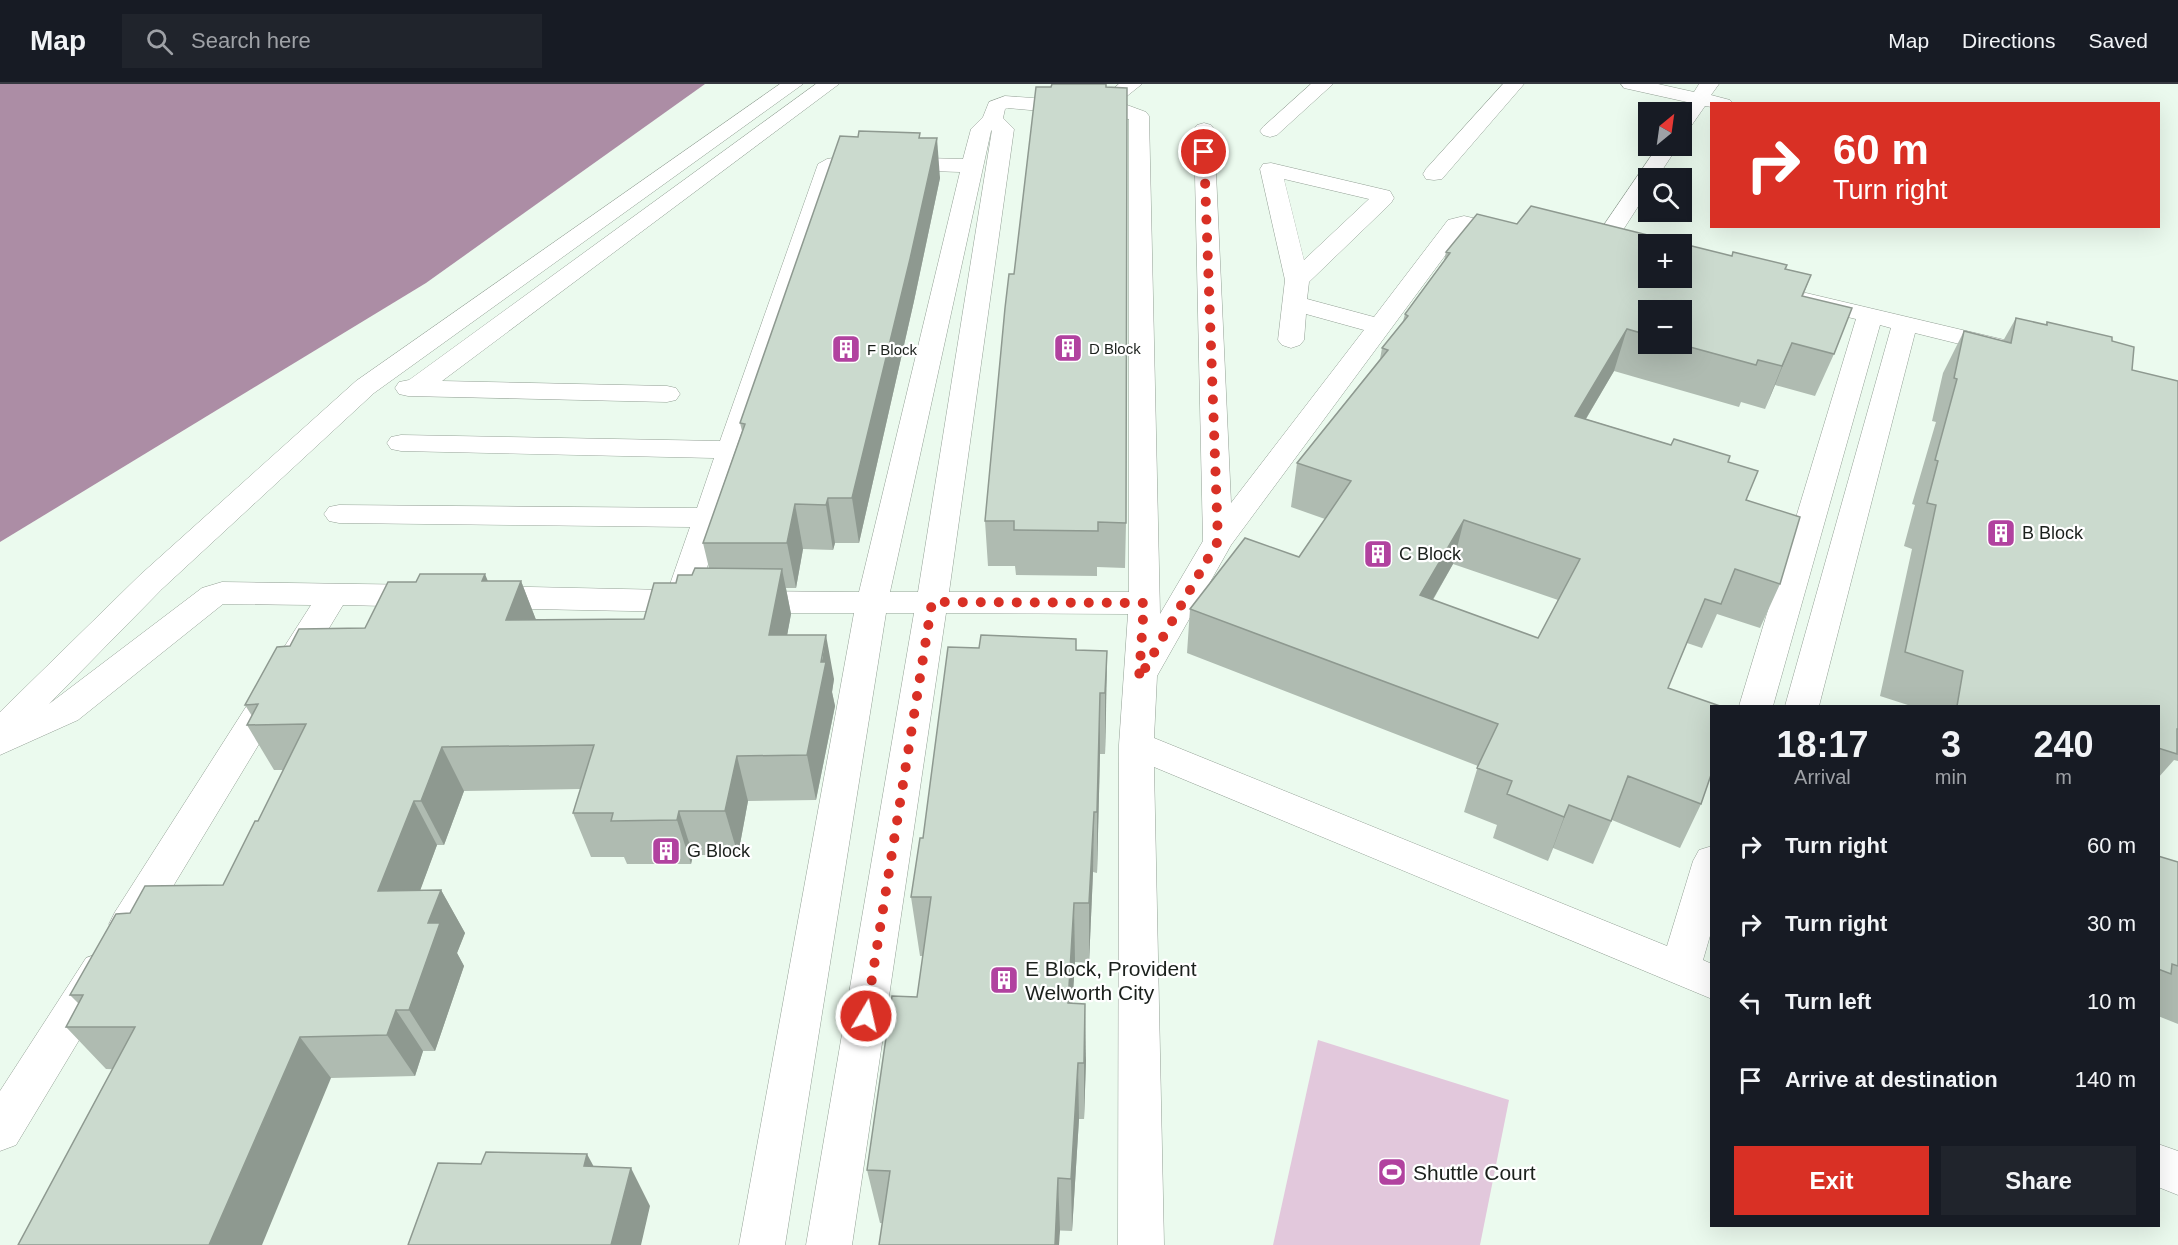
<!DOCTYPE html>
<meta charset="utf-8">
<style>
:root{--surface:#171b24;--page:#20242c;--text:#f1f3f6;--muted:#9ea1a6;--line:#363941;--accent:#d93025}
body{margin:0;font-family:Helvetica,sans-serif;background:var(--page);color:var(--text);height:100vh;display:flex;flex-direction:column;font-size:22px;white-space:nowrap}
*{box-sizing:border-box;margin:0}
p{font-size:20px;color:var(--muted)}
.icon{flex:none;width:33px;height:33px;fill:none;stroke:currentColor;stroke-width:2;stroke-linecap:round;stroke-linejoin:round}
.map{position:relative;flex:1;overflow:hidden}
.side{position:absolute;left:1710px;top:621px;width:450px;height:522px;display:flex;flex-direction:column;background:var(--surface);border-radius:0px;box-shadow:0 6px 24px #0002}
.side>*{flex:none}
.top-card{position:absolute;left:1710px;top:18px;width:450px;height:126px;border-radius:0px;box-shadow:0 6px 24px #0002;background:#d93025;color:#fff;overflow:hidden}
.needle{width:39px;rotate:29deg}
.tools{position:absolute;left:1638px;top:18px;display:grid;gap:12px}
.tools a{display:grid;place-items:center;width:54px;height:54px;border-radius:0px;background:var(--surface);box-shadow:0 6px 24px #0002;font-size:30px}
.pin{position:absolute;display:grid;place-items:center;width:51px;height:51px;color:#fff;margin:-26px;border:3px solid #fff;border-radius:50%;box-shadow:0 2px 6px #0007}
.me{position:absolute;width:66px;margin:-33px;rotate:9deg;stroke-linejoin:round;filter:drop-shadow(0 0 4px #0008)}
.turn{display:flex;align-items:center;gap:21px;height:126px;padding:0 24px;font-size:27px}
.turn .icon{width:78px;height:78px;stroke-width:2.5}
.turn b{display:block;font-size:42px;line-height:51px}
.eta{display:flex;justify-content:space-evenly;align-items:center;height:102px;text-align:center}
.eta b{font-size:36px;font-weight:700;line-height:42px}
.button{display:flex;gap:12px;margin-top:auto;padding:12px 24px}
.button a{flex:1;height:69px;border-radius:0px;background:var(--accent);color:#fff;font-size:24px;font-weight:700;line-height:69px;text-align:center}
.button a+a{background:var(--page);color:var(--text)}
ul{padding:0;list-style:none}
li{display:flex;align-items:center;gap:18px;height:78px;padding:0 24px}
li div{flex:1}
li b{display:block;font-size:22px}
li em{font-style:normal}
header{display:flex;align-items:center;gap:36px;box-sizing:border-box;height:84px;padding:0 30px;background:var(--surface);border-bottom:2px solid var(--line)}
header strong{font-size:28px}
nav{display:flex;gap:33px;margin-inline-start:auto;font-size:21px}
.search{width:420px;height:54px;background:var(--page);display:flex;align-items:center;gap:15px;box-sizing:border-box;padding:0 21px;border-radius:0px;color:var(--muted);font-size:22px}
.map>svg:first-child{display:block}
.green{fill:#e2c8dc}
.water{fill:#ac8da5}
.lines{fill:none;stroke-linecap:round;stroke-linejoin:round}
.minor-casing{stroke:#93a095;stroke-width:1}
.minor{fill:#fff;fill-rule:evenodd}
.wall{fill:#afbbb1;fill-rule:evenodd}
.shaded-wall{fill:#8e9990}
.building{fill:#cbdace;stroke:#8e9990;stroke-width:1.5;fill-rule:evenodd}
.route{stroke:#d93025;stroke-width:10;stroke-dasharray:0 18}
.labels{text-anchor:middle;dominant-baseline:central;stroke-width:4.5;stroke-linejoin:round;paint-order:stroke}
.far-poi-label{font-size:15px;fill:#1b201c;stroke:#fff;text-anchor:start}
.poi-label{font-size:18px;fill:#1b201c;stroke:#fff;text-anchor:start}
.near-poi-label{font-size:21px;fill:#1b201c;stroke:#fff;text-anchor:start}
</style>
<header>
<strong>Map</strong>
<div class="search"><svg class="icon" aria-label="search" viewBox="0 0 24 24"><circle cx="10" cy="10" r="6"/><path d="M15 15l6 6"/></svg>Search here</div>
<nav><a>Map</a><a>Directions</a><a>Saved</a></nav>
</header>
<div class="map">
<svg width="2178" height="1161" viewBox="0 0 2178 1161">
<rect width="100%" height="100%" fill="#ebfaee"/>
<path class="green" d="M1318,956L1509,1016L1480,1161H1273Z"/>
<path class="water" d="M0,0H705L426,199L0,458Z"/>
<g class="lines">
<g class="minor-casing">
<g id="minor">
<path d="M780,0H803L374,309L162,505L49,620L202,504L222,498L426,501L437,505L442,512L437,519L426,523L343,521L143,852L129,856L115,852L109,840L115,828L311,521L223,520L78,636L0,671V628L140,491L356,297Z"/>
<path d="M816,0H839L442,297L667,302L676,304L680,310L676,316L667,318L408,312L399,310L395,304L399,298L409,296Z"/>
<path d="M1119,0H1142L1122,16H1108L1105,12Z"/>
<path d="M1311,0H1333L1277,51L1270,53L1263,51L1260,47L1263,43Z"/>
<path d="M1503,0H1524L1442,95L1434,96L1426,95L1423,90L1426,85Z"/>
<path d="M1621,0H1658L1694,8L1699,0H1719L1711,11L1730,16L1733,20H1712V23L1705,22L1689,45L1682,47L1680,28L1687,18L1624,4Z"/>
<path d="M1005,12L1127,21L1146,28L1149,32L1160,530L1203,457L1194,45L1197,41L1204,39L1211,41L1214,45L1231,419L1364,246L1306,230L1304,256L1300,261L1291,264L1282,261L1278,256L1285,196L1260,85L1263,80L1271,79L1390,107L1394,114L1391,119L1309,198L1307,215L1374,233L1448,136L1464,132L1521,145L1524,150L1521,155L1513,157L1464,146L1231,461L1157,592L1154,654L1667,862L1693,777L1699,766L1712,762V845L1703,876L1712,880V915L1154,683L1164,1161H1118L1119,661L1128,530L946,529L852,1161H806L914,529H886L785,1161H739L854,529H744L733,526L728,518L733,510L744,507L859,508L960,88L845,84L836,88L699,508L704,509L709,517L704,525L680,528L483,524L472,520L467,513L472,506L483,502L668,506L690,443L339,439L329,437L324,430L329,423L339,421L697,424L714,374L401,367L391,365L387,359L391,353L401,351L720,357L818,80L827,75L845,72L963,75L971,45L983,33L989,18ZM1008,24L1129,35V508H949L1014,45L1003,34L1005,25ZM992,46L918,508H890L991,47ZM1284,95L1369,115L1304,176Z"/>
<path d="M1658,62H1678L1657,94H1648V107L1623,146L1615,148L1607,146L1604,141Z"/>
<path d="M1806,209L2013,258L2017,263L2013,268L2004,271L1915,249L1819,622H1785L1891,244L1880,241L1773,622H1739L1856,235L1797,221L1794,216L1797,211Z"/>
<path d="M100,869L114,874L120,886L114,898L16,1061L0,1067V1007L86,874Z"/>
<path d="M2158,1060L2178,1067V1111L2158,1103Z"/>
</g>
</g>
<use href="#minor" class="minor"/>
</g>
<g class="wall">
<path d="M858,53L921,54L940,94L914,217L859,459H835L833,466L803,465L796,504H786L791,530L787,551L834,595L832,608L835,622L816,716L748,717L738,771H693L691,780H627L624,773H591L573,729L581,705L464,707L444,761H437L420,806H441L465,849L457,869L464,882L435,967H423L415,992L331,994L106,985L66,943L79,920L70,911L130,829L223,801L258,737L284,686H274L247,641L252,632L245,621L290,562L365,544L488,497H521L536,536L644,535L676,499L692,491L709,484L703,459L742,347L740,339Z"/>
<path d="M1517,140L1732,172L1787,181L1786,185L1811,191L1803,212L1834,270L1815,312L1775,301L1765,325L1741,318L1739,323L1614,287L1586,335L1728,378L1746,416L1780,500L1760,544L1717,530L1702,564L1687,559L1668,604L1701,720L1680,764L1612,736L1593,780L1553,764L1548,777L1493,754L1497,741L1464,728L1478,682L1187,569L1190,525L1299,473L1325,435L1291,423L1297,379L1380,275L1382,264L1403,237L1405,230L1444,177L1446,168ZM1648,226L1682,260H1648ZM1453,480L1558,516L1538,554L1433,516Z"/>
<path d="M2016,234L2045,241L2047,238L2112,257L2132,286L2178,297V677L2174,676L2158,694V622H1911L1880,612L1912,465L1904,462L1915,421L1912,420L1936,338L1932,337L1943,289L1964,247L2003,257Z"/>
<path d="M985,437L1126,439L1125,484L1097,483V492L1016,491L1015,482H988Z"/>
<path d="M1076,566L1107,567L1105,670H1100L1097,789L1093,788L1089,879L1075,878L1072,919L1086,977L1084,1035H1079L1072,1147L880,1139L867,1086L917,913L923,872H920L911,813L923,754Z"/>
<path d="M2158,772L2178,778V940L2158,932Z"/>
</g>
<g class="shaded-wall">
<path d="M937,54L940,94L914,217L859,459L852,414Z"/>
<path d="M1627,245L1614,287L1562,375L1575,332Z"/>
<path d="M1792,259L1775,301L1765,325L1782,282Z"/>
<path d="M828,414L835,459L833,466L826,421Z"/>
<path d="M795,420L803,465L796,504L787,459Z"/>
<path d="M1464,436L1453,480L1410,555L1420,511Z"/>
<path d="M782,485L791,530L779,596L769,551Z"/>
<path d="M485,490L503,534L482,497Z"/>
<path d="M521,497L538,541L506,536Z"/>
<path d="M826,551L834,595L832,608L835,622L816,716L807,671Z"/>
<path d="M1107,567L1106,629L1105,670V609Z"/>
<path d="M1100,609V670L1097,789V728Z"/>
<path d="M442,663L464,707L444,761L421,717Z"/>
<path d="M737,672L748,717L738,771L725,727Z"/>
<path d="M414,717L437,761L404,850L378,807Z"/>
<path d="M1569,721L1553,764L1548,777L1564,733Z"/>
<path d="M679,727L693,771L691,780L677,736Z"/>
<path d="M1094,728L1093,788L1089,879V819Z"/>
<path d="M441,806L465,849L457,869L464,882L435,967L409,926L428,839Z"/>
<path d="M1074,819L1075,878L1069,976L1068,919Z"/>
<path d="M1085,920L1086,977L1084,1035V979Z"/>
<path d="M396,926L423,967L415,992L387,951Z"/>
<path d="M300,953L331,994L262,1161H209Z"/>
<path d="M1078,979L1079,1035L1072,1147L1071,1095Z"/>
<path d="M587,1070L608,1109L584,1082Z"/>
<path d="M631,1084L650,1122L641,1161H611Z"/>
<path d="M1058,1094L1060,1147L1059,1161H1055Z"/>
</g>
<g class="building">
<path d="M1052,0H1106V3L1127,4L1126,439L1098,438V447L1014,446V437H985L1005,224L1009,190H1014L1036,3H1051Z"/>
<path d="M859,47L920,49L919,54H937L910,175L852,414H828L826,421L795,420L787,459H703L745,340L740,339L840,52L858,53Z"/>
<path d="M1531,122L1732,172L1733,168L1787,181L1785,185L1811,191L1802,212L1852,224L1834,270L1792,259L1782,282L1758,276L1756,281L1679,260H1682V226H1648V251L1627,245L1575,332L1671,361L1674,355L1730,372L1728,378L1758,387L1746,416L1800,433L1780,500L1735,485L1721,520L1705,515L1668,604L1720,622H1712V688L1701,720L1628,692L1611,737L1569,721L1564,733L1507,710L1512,697L1477,684L1498,640L1190,525L1245,454L1299,473L1351,397L1297,379L1388,266L1382,264L1408,232L1405,230L1450,169L1446,168L1477,130L1517,140ZM1648,160H1682V194H1648ZM1464,436L1580,475L1538,554L1420,511Z"/>
<path d="M2016,234L2047,241V238L2112,253V257L2134,263L2132,286L2178,297V645H2177V670L2158,664V622H1957L1963,587L1905,568L1936,421L1927,419L1938,377L1935,376L1957,295L1954,294L1964,247L2011,259Z"/>
<path d="M695,484L782,485L769,551H826L821,578H826L807,671L737,672L725,727H679L677,736L611,737L613,729H573L594,661L442,663L421,717H414L378,807L441,806L428,839H440L409,926H396L387,951L300,953L209,1161H18L135,943H66L83,911H70L116,830L130,829L145,802L223,801L255,737H258L306,640L247,641L258,620L245,621L277,563L290,562L299,545L365,544L388,498H416L420,490H485L482,497H521L506,536L644,535L654,499H676L678,491H692Z"/>
<path d="M981,551L1076,555V566L1107,567L1105,609H1100L1097,728H1094L1089,819H1074L1068,919L1085,920L1084,979H1078L1071,1095L1058,1094L1055,1161H879L890,1087L867,1086L892,912L917,913L931,813H911L920,754H923L948,563L979,564Z"/>
<path d="M2158,772L2178,778V882L2172,880L2171,890L2158,885Z"/>
<path d="M486,1068L587,1070L584,1082L631,1084L611,1161H408L438,1079L481,1080Z"/>
</g>
<g class="lines">
<path class="route" d="M866,932L932,518L1144,519L1139,595L1218,457L1204,68"/>
</g>
<defs>
<g id="building-square" transform="scale(1.5)"><rect x="-9" y="-9" width="18" height="18" rx="4" fill="#b1429f" stroke="#fff"/><path d="M-4-6H4V6H1V3H-1V6H-4ZM-2.5-4.3h1.7v1.8h-1.7ZM.8-4.3h1.7v1.8H.8ZM-2.5-1h1.7V.8h-1.7ZM.8-1h1.7V.8H.8Z" fill="#fff"/></g>
<g id="stadium-square" transform="scale(1.5)"><rect x="-9" y="-9" width="18" height="18" rx="4" fill="#b1429f" stroke="#fff"/><path d="M0-5a6.5 5 0 1 0 0 10a6.5 5 0 1 0 0-10ZM-3.5-1.8h7v3.6h-7Z" fill="#fff"/></g>
</defs>
<g fill-rule="evenodd">
<use href="#building-square" x="1068" y="264"/>
<use href="#building-square" x="846" y="265"/>
<use href="#building-square" x="2001" y="449"/>
<use href="#building-square" x="1378" y="470"/>
<use href="#building-square" x="666" y="767"/>
<use href="#building-square" x="1004" y="896"/>
<use href="#stadium-square" x="1392" y="1088"/>
</g>
<g class="labels">
<g class="far-poi-label">
<text x="1089" y="264">D Block</text>
<text x="867" y="265">F Block</text>
</g>
<g class="poi-label">
<text x="2022" y="449">B Block</text>
<text x="1399" y="470">C Block</text>
<text x="687" y="767">G Block</text>
</g>
<g class="near-poi-label">
<text x="1025" y="884">E Block, Provident<tspan x="1025" dy="24">Welworth City</tspan></text>
<text x="1413" y="1088">Shuttle Court</text>
</g>
</g>
</svg>
<div class="tools">
<a><svg class="needle" viewBox="-14 -14 28 28"><path d="M0-13l5 13h-10z" fill="#e53935"/><path d="M0 13l5-13h-10z" fill="#9ea1a6"/></svg></a>
<a><svg class="icon" aria-label="search" viewBox="0 0 24 24"><circle cx="10" cy="10" r="6"/><path d="M15 15l6 6"/></svg></a>
<a>+</a>
<a>−</a>
</div>
<div class="pin" style="left:1204px;top:68px;background:#d93025"><svg class="icon" aria-label="arrive" viewBox="0 0 24 24"><path d="M6 21V4h12l-3 4 3 4H6"/></svg></div>
<svg class="me" style="left:866px;top:932px" viewBox="-20 -20 40 40"><circle r="17" fill="#d93025" stroke="#fff" stroke-width="3"/><path d="M0-11L8 9 0 5-8 9z" fill="#fff"/></svg>
<div class="top-card">
<div class="turn"><svg class="icon" aria-label="right" viewBox="0 0 24 24"><path d="M7 20v-9h11M14 6l5 5-5 5"/></svg><div><b>60 m</b>Turn right</div></div>
</div>
<section class="side">
<div class="eta">
<div><b>18:17</b><p>Arrival</p></div>
<div><b>3</b><p>min</p></div>
<div><b>240</b><p>m</p></div>
</div>
<ul>
<li><svg class="icon" aria-label="right" viewBox="0 0 24 24"><path d="M7 20v-9h11M14 6l5 5-5 5"/></svg><div><b>Turn right</b></div><em>60 m</em></li>
<li><svg class="icon" aria-label="right" viewBox="0 0 24 24"><path d="M7 20v-9h11M14 6l5 5-5 5"/></svg><div><b>Turn right</b></div><em>30 m</em></li>
<li><svg class="icon" aria-label="left" viewBox="0 0 24 24"><path d="M17 20v-9H6M10 6l-5 5 5 5"/></svg><div><b>Turn left</b></div><em>10 m</em></li>
<li><svg class="icon" aria-label="arrive" viewBox="0 0 24 24"><path d="M6 21V4h12l-3 4 3 4H6"/></svg><div><b>Arrive at destination</b></div><em>140 m</em></li>
</ul>
<div class="button"><a>Exit</a><a>Share</a></div>
</section>
</div>
